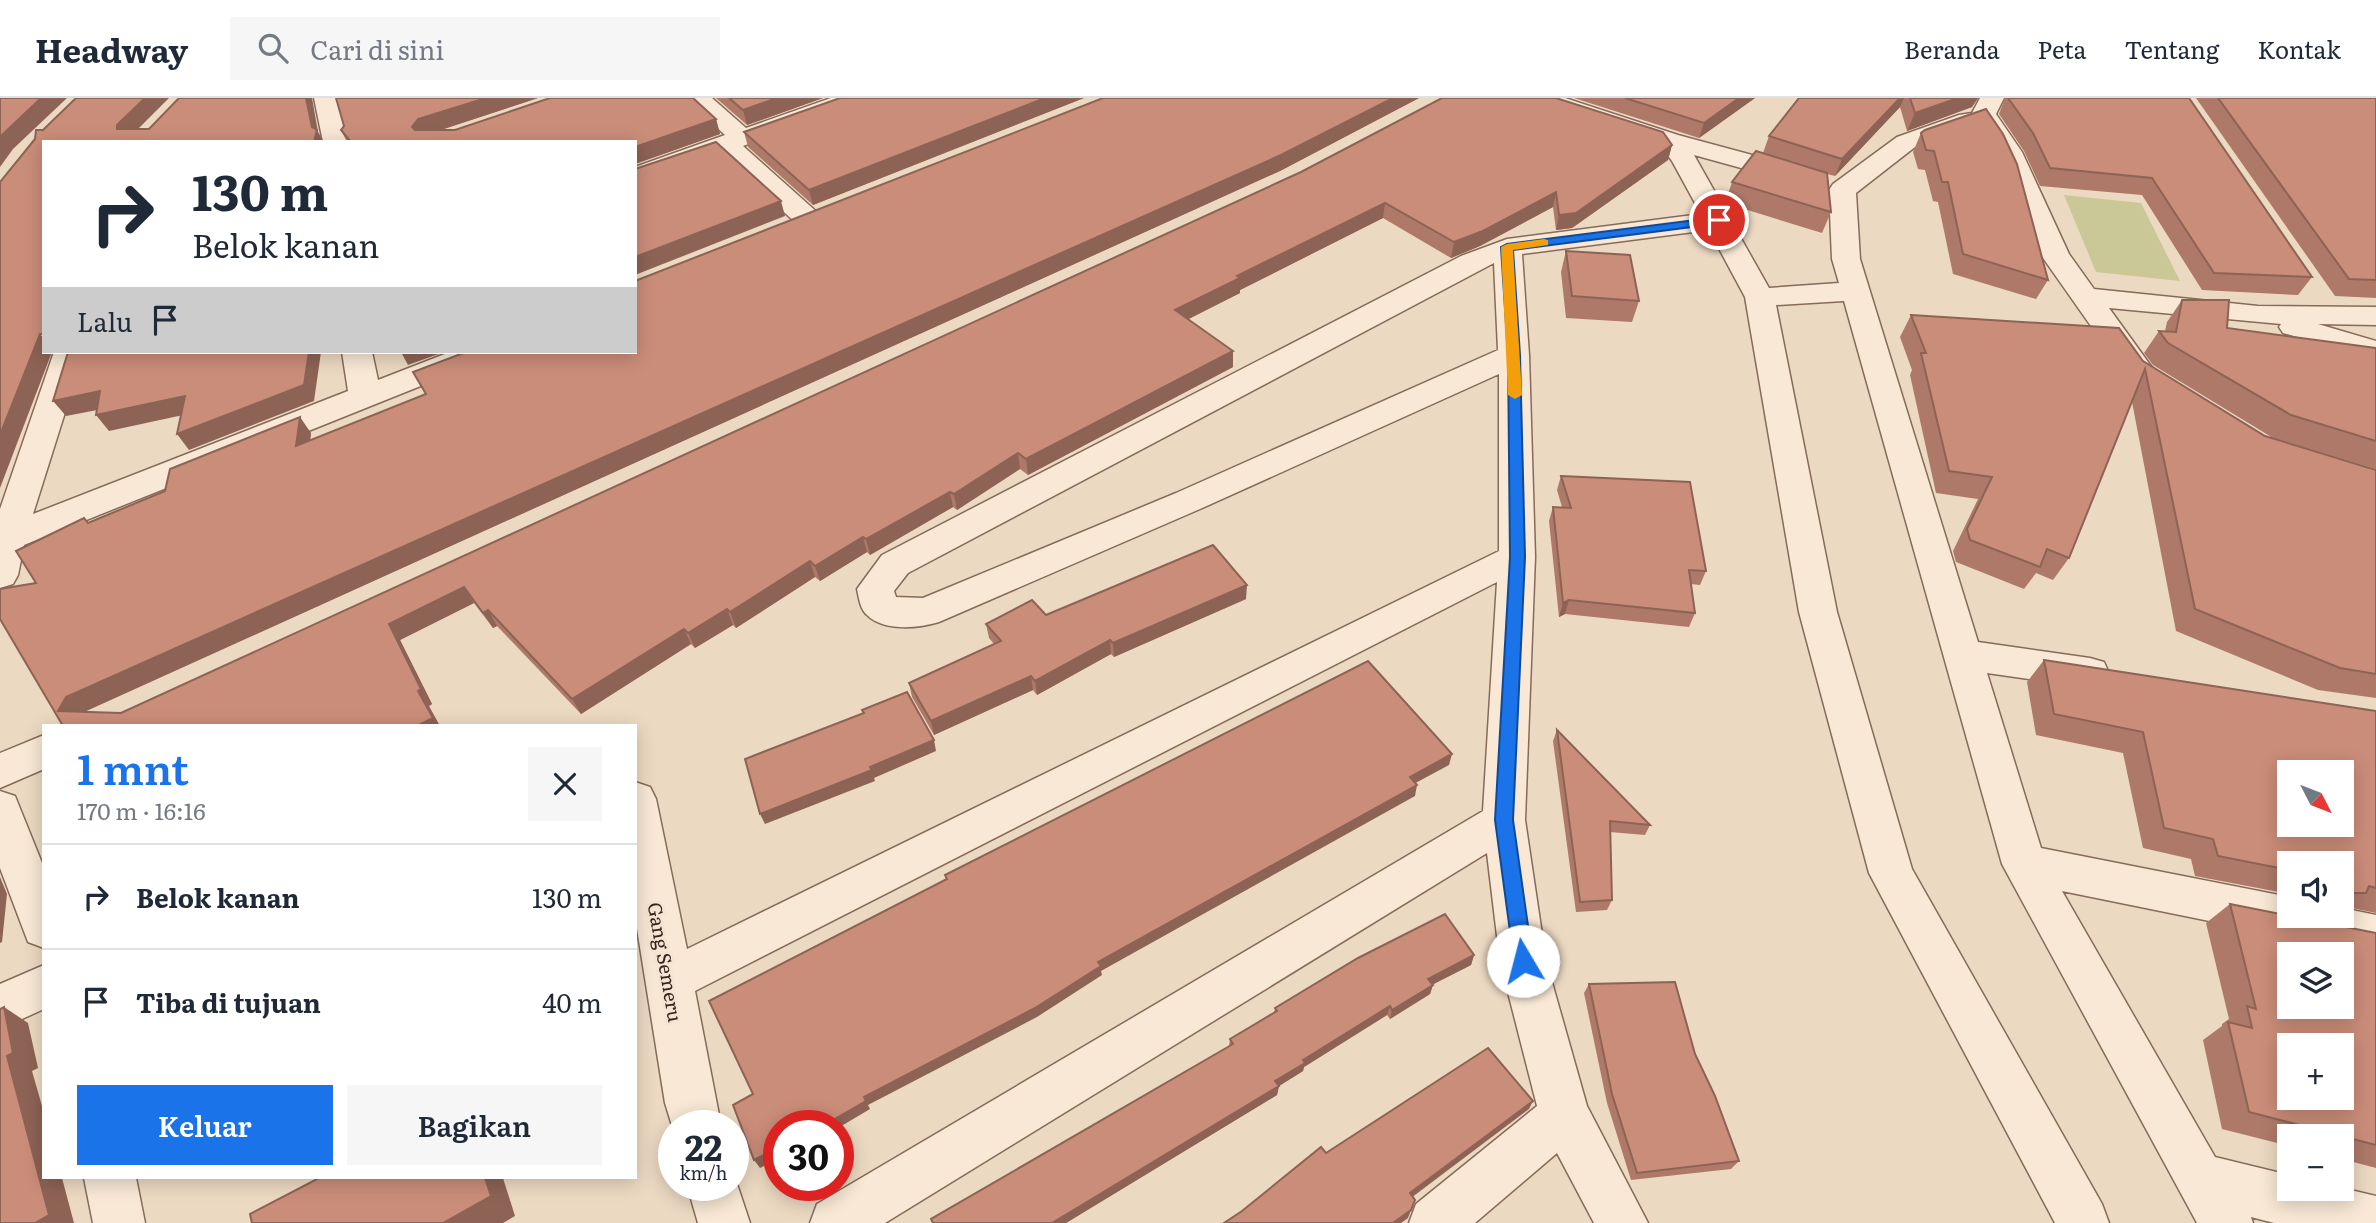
<!DOCTYPE html>
<html lang="id">
<meta charset="utf-8">
<style>
:root{--surface:#fff;--page:#f6f6f7;--text:#1f2937;--muted:#747a83;--line:#e0e1e3;--accent:#1a73e8}
body{margin:0;font-family:Literata,serif;background:var(--page);color:var(--text);height:100vh;display:flex;flex-direction:column;font-size:26px;white-space:nowrap}
*{box-sizing:border-box;margin:0}
p{font-size:23px;color:var(--muted)}
.icon{flex:none;width:38px;height:38px;fill:none;stroke:currentColor;stroke-width:2;stroke-linecap:round;stroke-linejoin:round}
.map{position:relative;flex:1;overflow:hidden}
.side{position:absolute;left:42px;top:626px;width:595px;height:455px;display:flex;flex-direction:column;background:var(--surface);border-radius:0px;box-shadow:0 4px 18px #0003}
.side>*{flex:none}
.hud{position:absolute;left:42px;top:42px;width:595px;height:214px;border-radius:0px;box-shadow:0 4px 18px #0003;background:#fff;color:var(--text);overflow:hidden}
.needle{width:46px;rotate:132deg}
.fabs{position:absolute;left:2277px;top:662px;display:grid;gap:14px}
.fabs a{display:grid;place-items:center;width:77px;height:77px;border-radius:0px;background:var(--surface);box-shadow:0 4px 18px #0003;font-size:35px}
.speed{position:absolute;left:658px;top:1012px;display:flex;gap:14px;font-size:35px;font-weight:700;text-align:center}
.speed>*{display:grid;place-content:center;width:91px;height:91px;border-radius:50%;background:var(--surface);box-shadow:0 4px 18px #0003;line-height:1}
.speed small{font-size:18px;font-weight:400}
.speed .limit{border:10px solid #d22;background:#fff;color:#111}
.pin{position:absolute;display:grid;place-items:center;width:60px;height:60px;color:#fff;margin:-30px;border:4px solid #fff;border-radius:50%;box-shadow:0 2px 7px #0007}
.me{position:absolute;width:77px;margin:-38px;rotate:352deg;stroke-linejoin:round;filter:drop-shadow(0 0 5px #0008)}
.turn{display:flex;align-items:center;gap:24px;height:147px;padding:0 35px;font-size:32px}
.turn .icon{width:91px;height:91px;stroke-width:2.5}
.turn b{display:block;font-size:49px;line-height:60px}
.then{display:flex;align-items:center;height:66px;padding:0 35px;background:#0003;gap:14px;font-size:26px}
.round{display:grid;place-items:center;flex:none;width:74px;height:74px;border-radius:0px;background:var(--page)}
.head{display:flex;align-items:center;justify-content:space-between;height:119px;padding:0 35px}
h1{font-size:42px;font-weight:600;line-height:52px;color:var(--accent)}
.action{display:flex;gap:14px;margin-top:auto;padding:14px 35px}
.action a{flex:1;height:80px;border-radius:0px;background:var(--accent);color:#fff;font-size:28px;font-weight:600;line-height:80px;text-align:center}
.action a+a{background:var(--page);color:var(--text)}
ul{padding:0;list-style:none}
li{display:flex;align-items:center;gap:21px;height:105px;padding:0 35px;border-top:2px solid var(--line)}
li div{flex:1}
li b{display:block;font-size:26px}
li em{font-style:normal}
header{display:flex;align-items:center;gap:42px;box-sizing:border-box;height:98px;padding:0 35px;background:var(--surface);border-bottom:2px solid var(--line)}
header strong{font-size:33px}
nav{display:flex;gap:38px;margin-inline-start:auto;font-size:24px}
.search{width:490px;height:63px;background:var(--page);display:flex;align-items:center;gap:18px;box-sizing:border-box;padding:0 24px;border-radius:0px;color:var(--muted);font-size:26px}
.map>svg:first-child{display:block}
.green{fill:#cac897}
.lines{fill:none;stroke-linecap:round;stroke-linejoin:round}
.street-casing{stroke:#866a5a;stroke-width:3}
.street{fill:#f8e8d5;fill-rule:evenodd}
.wall{fill:#ae7968}
.shaded-wall{fill:#8d6355}
.building{fill:#ca8d79;stroke:#8d6355;stroke-width:2;fill-rule:evenodd}
.route{fill:#1a73e8;stroke:#114b97;stroke-width:2}
.slow{fill:#f59e0b}
.labels{text-anchor:middle;dominant-baseline:central;stroke-width:6;stroke-linejoin:round;paint-order:stroke}
.street-label{font-size:19px;fill:#36251e;stroke:#f4e4d1}
</style>
<header>
<strong>Headway</strong>
<div class="search"><svg class="icon" aria-label="search" viewBox="0 0 24 24"><circle cx="10" cy="10" r="6"/><path d="M15 15l6 6"/></svg>Cari di sini</div>
<nav><a>Beranda</a><a>Peta</a><a>Tentang</a><a>Kontak</a></nav>
</header>
<div class="map">
<svg width="2376" height="1125" viewBox="0 0 2376 1125">
<rect width="100%" height="100%" fill="#ecd9c2"/>
<path class="green" d="M2064,97L2141,105L2180,183L2096,174Z"/>
<g class="lines">
<g class="street-casing">
<g id="street">
<path d="M314,0H338L349,44H323Z"/>
<path d="M685,0H712L746,30L831,0H866L863,5L743,48L818,115L822,121L818,127L808,129L798,127L721,56L635,86V69L725,37Z"/>
<path d="M1528,0H1565L1678,37L1808,72L1812,78L1808,84L1799,86L1694,57L1769,190L1839,185L1832,161L1829,92L1833,86L1897,39L1959,17L1972,15L1980,0H2004L1996,16L2022,54L2069,156L2094,191L2258,208L2376,209V227L2318,226L2376,243V262L2283,235L2279,229L2281,226L2109,210L2153,271L2148,278L2137,281L2126,278L2041,157L1996,54L1978,26L1915,49L1856,95L1860,161L1978,544L2090,560L2104,564L2109,575L2104,586L2090,590L1987,575L2041,750L2289,799V817H2342V810L2376,817V857L2062,793L2215,1059L2289,1077V1090H2342L2376,1098V1125H2274L2251,1119L2253,1125H2197L2002,766L1844,203L1776,207L1837,514L1912,771L2102,1106L2109,1125H2055L1869,775L1799,514L1745,199L1709,132L1522,156L1529,257L1535,459L1525,722L1546,863L1587,1008L1648,1125H1594L1557,1055L1475,1125H1409L1416,1106L1537,1008L1500,863L1487,755L885,1125H810L817,1106L1483,713L1497,484L695,893L721,1027H674V1034L665,1005L635,818V684L650,689L656,701L687,851L1499,453V276L1200,411L939,524C919,530 884,534 867,517C860,511 859,500 857,491L882,457L1461,158L1507,141L1701,116L1672,63L1660,47L1531,5ZM1494,165L1498,252L1176,395L923,500L896,499L894,493L908,475Z"/>
<path d="M54,254H84L33,416L348,293L342,254H372L378,282L450,254H492L488,261L24,447L18,477L13,486L0,490V411Z"/>
<path d="M44,637V671L0,690V655Z"/>
<path d="M0,693L15,698L44,770V850L28,844L0,770Z"/>
<path d="M44,867V911L0,931V886Z"/>
<path d="M733,1074L750,1125H698L687,1087H733Z"/>
<path d="M84,1080H136L145,1125H93Z"/>
</g>
</g>
<use href="#street" class="street"/>
</g>
<g class="wall">
<path d="M538,0L441,32L716,21L720,36L635,66V44H347L341,32L344,28Z"/>
<path d="M716,0H823L747,27Z"/>
<path d="M840,0H1084L813,107L748,49L744,34Z"/>
<path d="M1103,0H1419L1280,73L83,614L121,615L1301,74L1672,47L1668,62L1572,130L1556,132L1553,109L1480,148L1451,160L1383,120L1240,192V195L1188,221L1233,253V269L1028,377L1020,371L957,412L953,409L870,457L867,454L820,483L815,479L736,530L733,527L695,550L691,546L581,616L497,528L493,530L474,505L400,542L432,606L429,608L63,628L36,485L88,425L311,335L310,343L426,296Z"/>
<path d="M1574,0H1755L1699,40Z"/>
<path d="M1799,0H1978L1972,9L1907,33L1900,9L1835,78L1827,76L1831,114L1822,135L1725,105L1732,84L1763,55L1769,38Z"/>
<path d="M2005,0H2189L2312,179L2298,197L2202,192L2142,97L2040,88L2024,53L1999,16Z"/>
<path d="M2196,0H2376V200L2335,198Z"/>
<path d="M1921,35L2048,182L2036,201L1953,176L1938,104L1933,103L1925,72L1918,71L1913,54Z"/>
<path d="M1566,153L1639,203L1632,224L1566,220L1561,174Z"/>
<path d="M2182,202L2227,230L2376,250V371L2273,340L2153,267L2144,255L2159,233H2165L2167,224Z"/>
<path d="M1911,217L2143,263L2265,338L2376,372V600L2318,592L2176,533L2132,304L2069,460L2053,482L2036,475L2024,491L1956,464L1953,453L1978,401L1936,395L1910,277L1912,272L1900,239Z"/>
<path d="M1561,378L1706,473L1700,487L1691,486L1695,515L1689,529L1565,516L1559,519L1549,423L1553,409H1562L1557,392Z"/>
<path d="M1246,501L1114,559L1111,556L1037,597L1033,592L934,637L912,599L909,585L994,546L989,540L986,526L1046,517Z"/>
<path d="M2044,562L2376,613V815L2347,809L2342,813V765H2289V796L2195,778L2191,761L2143,750L2123,655L2036,637L2027,584Z"/>
<path d="M1557,632L1650,727L1645,737L1610,734L1612,802L1607,812L1576,814L1553,643Z"/>
<path d="M2230,806L2376,835V1070L2342,1061V1038H2289V1048L2222,1031L2203,942L2222,928V926L2229,921L2206,825Z"/>
<path d="M1474,857L1471,867L1433,886L1430,896L1390,921L1387,917L1304,969L1303,973L1279,988L1277,997L1066,1125H933L1229,948L1230,941L1274,915L1275,910Z"/>
<path d="M1589,886L1695,956L1739,1063L1731,1071L1631,1082L1607,1005L1584,895Z"/>
</g>
<g class="shaded-wall">
<path d="M41,0H67L13,51L0,69V39Z"/>
<path d="M145,0H169L127,42L117,31V27Z"/>
<path d="M306,0H312L318,34L324,44H314Z"/>
<path d="M486,0H538L425,37L420,44L412,29L418,21Z"/>
<path d="M777,0H823L747,27L743,12Z"/>
<path d="M1045,0H1084L813,107L809,92Z"/>
<path d="M1393,0H1419L1280,73L82,615L58,613L66,599Z"/>
<path d="M1739,0H1755L1699,40L1704,25Z"/>
<path d="M1900,0H1904L1900,9L1835,78L1842,61Z"/>
<path d="M1958,0H1978L1972,9L1907,33L1915,15Z"/>
<path d="M716,21L720,36L635,66V49Z"/>
<path d="M1672,47L1668,62L1572,130L1556,132L1559,117Z"/>
<path d="M1556,94L1553,109L1480,148L1451,160L1454,144Z"/>
<path d="M781,103L785,118L635,177V159Z"/>
<path d="M1385,105L1383,120L1240,192V195L1175,228V212L1237,178Z"/>
<path d="M40,236L44,241V254H52L0,390V337Z"/>
<path d="M1233,253V269L1028,377L1026,361Z"/>
<path d="M309,254H321L314,303L189,352L177,336Z"/>
<path d="M401,254H444L408,267Z"/>
<path d="M100,293L113,309L66,318L53,303Z"/>
<path d="M185,298L197,314L109,333L96,317Z"/>
<path d="M300,319L311,335L307,364L296,348Z"/>
<path d="M1018,355L1020,371L957,412L954,396Z"/>
<path d="M950,394L953,409L870,457L866,441Z"/>
<path d="M863,439L867,454L820,483L815,468Z"/>
<path d="M810,463L815,479L736,530L730,514Z"/>
<path d="M1247,487L1246,501L1114,559L1113,545Z"/>
<path d="M464,489L474,505L400,542L432,606L429,608L440,628H417L389,526Z"/>
<path d="M1569,502L1565,516L1559,519L1563,505Z"/>
<path d="M727,511L733,527L695,550L688,535Z"/>
<path d="M488,512L497,528L493,530L483,515Z"/>
<path d="M684,531L691,546L581,616L572,601Z"/>
<path d="M1110,542L1111,556L1037,597L1035,583Z"/>
<path d="M1031,578L1033,592L934,637L931,623Z"/>
<path d="M934,642L936,653L874,680L875,683L765,726L760,716Z"/>
<path d="M1452,656L1449,667L1408,689L1410,679Z"/>
<path d="M1417,687L1415,698L1101,873L1102,877L1037,919L868,1007L870,1011L838,1030V1027H824L864,999L1098,864Z"/>
<path d="M0,779L7,796L2,844L0,845Z"/>
<path d="M1474,857L1471,867L1426,890L1428,881Z"/>
<path d="M1433,887L1430,896L1390,921L1392,912Z"/>
<path d="M1390,908L1387,917L1304,969L1303,973L1279,988L1277,997L1066,1125H1052L1275,983L1303,962Z"/>
<path d="M4,909L28,925L38,970L32,973L44,1015V1080H62L74,1125H35L7,958Z"/>
<path d="M1533,1003L1529,1011L1407,1103L1410,1095Z"/>
<path d="M779,1049V1060L760,1070L754,1062Z"/>
<path d="M485,1080H503L515,1118L503,1125H443Z"/>
<path d="M1411,1112L1408,1120L1401,1125H1393Z"/>
</g>
<g class="building">
<path d="M0,0H41L0,39Z"/>
<path d="M76,0H145L117,27V31H149L179,0H306L312,29L317,32L314,44H44V236H40L0,337V84L35,41L36,32H43Z"/>
<path d="M336,0H486L418,21L412,29L415,32H455L550,0H693L716,21L635,49V44H351L341,32L344,28Z"/>
<path d="M729,0H777L743,12Z"/>
<path d="M840,0H1045L809,92L744,34Z"/>
<path d="M1103,0H1393L1281,57L66,599L58,613L121,615L1301,74L1442,0H1556L1663,34L1672,47L1576,115L1559,117L1556,94L1483,133L1454,144L1385,105L1237,178L1240,180L1175,212L1233,253L1026,361L1018,355L954,396L950,394L866,441L863,439L815,468L810,463L730,514L727,511L688,535L684,531L572,601L488,512L483,515L464,489L389,526L421,591L418,593L433,620L417,628H63L0,521V491L36,485L16,453L84,420L88,425L165,393L170,371L300,319L296,348L426,296L413,274L466,254H635V183Z"/>
<path d="M1625,0H1739L1704,25Z"/>
<path d="M1799,0H1900L1842,61L1769,38Z"/>
<path d="M1910,0H1958L1915,15Z"/>
<path d="M2008,0H2189L2312,179L2214,175L2152,80L2050,70L2033,35Z"/>
<path d="M2218,0H2376V182L2349,181Z"/>
<path d="M1986,11L2003,36L2017,66L2048,182L1963,156L1948,84H1942L1934,53L1926,52L1921,35L1925,32Z"/>
<path d="M716,44L781,103L635,159V71Z"/>
<path d="M1756,53L1827,75L1831,114L1732,84Z"/>
<path d="M1566,153L1630,157L1639,203L1572,198Z"/>
<path d="M2182,202H2229L2227,230L2376,250V343L2291,317L2168,245L2159,233L2176,234Z"/>
<path d="M1911,217L2119,230L2143,263L2265,338L2376,372V576L2340,570L2195,511L2145,271L2069,460L2047,451L2040,469L1970,442L1967,431L1992,379L1949,373L1921,255H1926Z"/>
<path d="M68,254H309L304,287L177,336L185,298L96,317L100,293L53,303Z"/>
<path d="M1561,378L1690,384L1706,473L1689,472L1695,515L1569,502L1563,505L1553,409L1571,410Z"/>
<path d="M1213,447L1247,487L1113,545L1110,542L1035,583L1031,578L931,623L909,585L1001,543L986,526L1032,502L1046,517Z"/>
<path d="M2044,562L2376,613V790L2369,788L2366,795H2342V765H2289V772L2218,758L2213,741L2164,730L2143,634L2054,616ZM2289,674H2342V726H2289Z"/>
<path d="M1368,563L1452,656L1410,679L1417,687L1098,864L1101,868L1035,910L864,999L866,1003L824,1027H821L820,1026L818,1027H779V1049L754,1062L733,1007L753,996L709,903L947,781L945,777Z"/>
<path d="M907,594L934,642L870,669L872,672L760,716L745,661L864,615L862,612Z"/>
<path d="M1557,632L1650,727L1610,723L1612,802L1580,804Z"/>
<path d="M2230,806L2376,835V1047L2249,1014L2228,924L2252,930L2247,908L2256,911ZM2289,856H2342V908H2289ZM2289,947H2342V999H2289Z"/>
<path d="M1445,816L1474,857L1428,881L1433,887L1392,912L1390,908L1303,962L1305,965L1275,983L1279,988L1052,1125H933L931,1121L1233,946L1230,941L1277,913L1275,910L1358,860Z"/>
<path d="M1675,884L1695,956L1715,998L1739,1063L1637,1075L1612,996L1589,886Z"/>
<path d="M4,909L13,955L7,958L49,1117L35,1125H0V911Z"/>
<path d="M1488,950L1533,1003L1410,1095L1415,1102L1411,1112L1393,1125H1224L1242,1113L1321,1049L1326,1055Z"/>
<path d="M319,1080H485L491,1098L443,1125H252L250,1116Z"/>
</g>
<path class="route" d="M1719,119L1725,122L1723,125L1513,152L1520,257L1525,459L1513,722L1533,863L1530,869L1523,871L1516,869L1514,863L1495,722L1510,459L1508,257L1501,149L1507,146Z"/>
<path class="slow" d="M1544,141L1548,142V147L1513,152L1522,297L1515,301L1508,297L1501,149L1507,146Z"/>
<g class="labels">
<g class="street-label">
<text transform="translate(666 864) rotate(80)">Gang Semeru</text>
</g>
</g>
</svg>
<div class="fabs">
<a><svg class="needle" viewBox="-14 -14 28 28"><path d="M0-13l5 13h-10z" fill="#e53935"/><path d="M0 13l5-13h-10z" fill="#747a83"/></svg></a>
<a><svg class="icon" aria-label="sound" viewBox="0 0 24 24"><path d="M4 9h4l5-4v14l-5-4H4zM17 9q2 3 0 6"/></svg></a>
<a><svg class="icon" aria-label="layers" viewBox="0 0 24 24"><path d="M12 4l9 5-9 5-9-5zM3 14l9 5 9-5"/></svg></a>
<a>+</a>
<a>−</a>
</div>
<div class="speed"><div>22<small>km/h</small></div><div class="limit">30</div></div>
<div class="pin" style="left:1719px;top:122px;background:#d93025"><svg class="icon" aria-label="arrive" viewBox="0 0 24 24"><path d="M6 21V4h12l-3 4 3 4H6"/></svg></div>
<svg class="me" style="left:1523px;top:863px" viewBox="-20 -20 40 40"><circle r="19" fill="#fff"/><path d="M0-13L10 11 0 6-10 11z" fill="#1a73e8"/></svg>
<div class="hud">
<div class="turn"><svg class="icon" aria-label="right" viewBox="0 0 24 24"><path d="M7 20v-9h11M14 6l5 5-5 5"/></svg><div><b>130 m</b>Belok kanan</div></div>
<div class="then">Lalu<svg class="icon" aria-label="arrive" viewBox="0 0 24 24"><path d="M6 21V4h12l-3 4 3 4H6"/></svg></div>
</div>
<section class="side">
<div class="head"><div><h1>1 mnt</h1><p>170 m · 16:16</p></div><a class="round"><svg class="icon" aria-label="close" viewBox="0 0 24 24"><path d="M6 6l12 12M18 6L6 18"/></svg></a></div>
<ul>
<li><svg class="icon" aria-label="right" viewBox="0 0 24 24"><path d="M7 20v-9h11M14 6l5 5-5 5"/></svg><div><b>Belok kanan</b></div><em>130 m</em></li>
<li><svg class="icon" aria-label="arrive" viewBox="0 0 24 24"><path d="M6 21V4h12l-3 4 3 4H6"/></svg><div><b>Tiba di tujuan</b></div><em>40 m</em></li>
</ul>
<div class="action"><a>Keluar</a><a>Bagikan</a></div>
</section>
</div>
